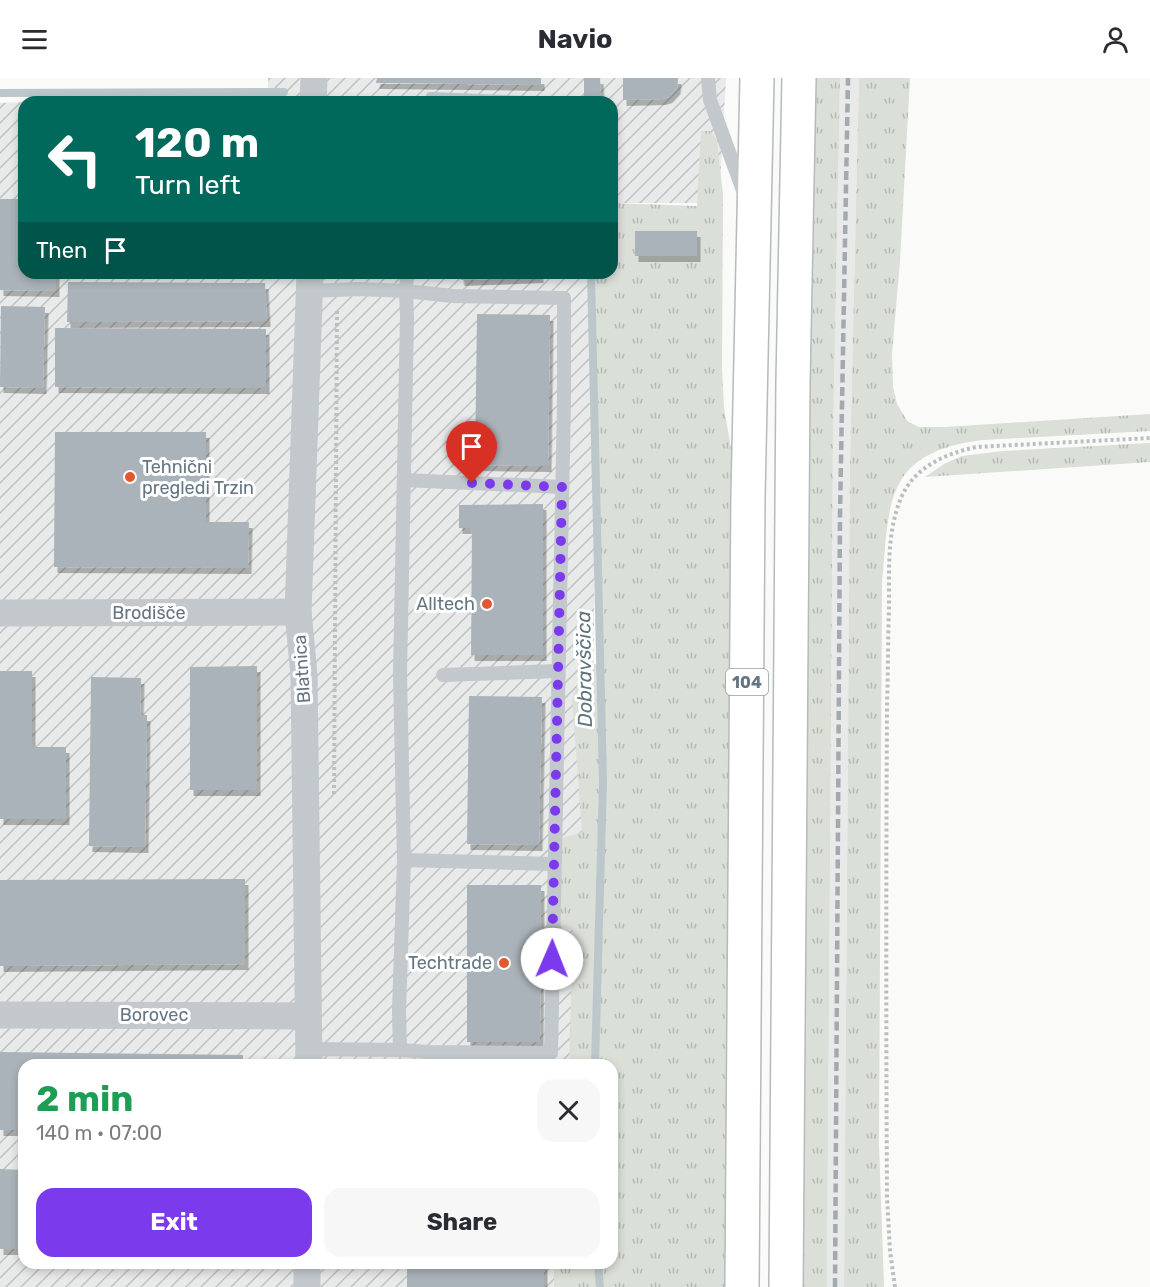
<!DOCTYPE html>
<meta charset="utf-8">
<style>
:root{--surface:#fff;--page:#f7f7f7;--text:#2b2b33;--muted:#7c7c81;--accent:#7c3aed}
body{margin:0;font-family:Rubik,sans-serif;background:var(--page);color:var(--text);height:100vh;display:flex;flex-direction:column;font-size:22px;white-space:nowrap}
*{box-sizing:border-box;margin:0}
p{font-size:20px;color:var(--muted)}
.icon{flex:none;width:33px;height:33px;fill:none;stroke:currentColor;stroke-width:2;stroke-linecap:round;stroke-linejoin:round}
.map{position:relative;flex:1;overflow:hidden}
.details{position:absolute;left:18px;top:981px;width:600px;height:210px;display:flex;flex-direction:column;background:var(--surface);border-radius:18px;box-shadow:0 3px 9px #0003}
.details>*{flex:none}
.guide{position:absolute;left:18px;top:18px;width:600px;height:183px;border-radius:18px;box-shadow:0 3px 9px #0003;background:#00695c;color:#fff;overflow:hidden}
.pin{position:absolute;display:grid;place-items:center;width:51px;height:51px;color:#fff;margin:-62px -26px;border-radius:50% 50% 50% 0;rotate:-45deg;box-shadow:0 0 6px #0007}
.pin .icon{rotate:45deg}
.me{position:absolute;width:66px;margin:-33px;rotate:1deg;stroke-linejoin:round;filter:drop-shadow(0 0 4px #0008)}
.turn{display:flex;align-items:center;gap:21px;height:126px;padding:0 18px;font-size:27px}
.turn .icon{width:78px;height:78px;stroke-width:2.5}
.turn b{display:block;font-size:42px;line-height:51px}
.then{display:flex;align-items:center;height:57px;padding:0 18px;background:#0003;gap:12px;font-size:22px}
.round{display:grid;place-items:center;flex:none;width:63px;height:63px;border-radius:18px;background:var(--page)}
.headline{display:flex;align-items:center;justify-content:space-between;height:102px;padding:0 18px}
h1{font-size:36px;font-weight:700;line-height:45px;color:#1e9e55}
.cta{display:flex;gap:12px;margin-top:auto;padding:12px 18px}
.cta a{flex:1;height:69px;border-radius:18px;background:var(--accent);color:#fff;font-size:24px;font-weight:700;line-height:69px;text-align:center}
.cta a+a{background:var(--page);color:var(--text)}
header{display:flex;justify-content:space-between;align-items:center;height:78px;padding:0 18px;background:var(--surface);font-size:27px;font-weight:700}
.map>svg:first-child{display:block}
.built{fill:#e8e9e9}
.industrial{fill:url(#industrial-furrows)}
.grass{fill:url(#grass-tufts)}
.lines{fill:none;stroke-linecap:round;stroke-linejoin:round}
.stream{stroke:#bbc7cb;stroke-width:8}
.building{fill:#aab3b9;filter:url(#shadow)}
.primary-casing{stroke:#b5babe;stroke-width:36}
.path{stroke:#bbbfc2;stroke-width:4;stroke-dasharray:3 3;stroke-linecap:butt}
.lane{stroke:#c3c8cc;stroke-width:14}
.street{stroke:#c3c8cc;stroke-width:27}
.primary{stroke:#fff;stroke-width:33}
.rail{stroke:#a2aab0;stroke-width:4.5;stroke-dasharray:9 4.5;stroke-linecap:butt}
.route{stroke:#7c3aed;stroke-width:10;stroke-dasharray:0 18}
.poi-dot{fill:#e4572e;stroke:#fff;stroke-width:2}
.labels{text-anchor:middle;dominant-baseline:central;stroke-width:6;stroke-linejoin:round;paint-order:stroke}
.shield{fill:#fff;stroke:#939fa8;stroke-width:1.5}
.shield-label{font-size:16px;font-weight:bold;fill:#657683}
.poi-label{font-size:18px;fill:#657683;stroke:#fff;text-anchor:end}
.street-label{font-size:18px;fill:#657683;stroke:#fff}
.water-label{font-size:20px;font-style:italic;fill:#60757c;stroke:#fff}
</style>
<header><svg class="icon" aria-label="menu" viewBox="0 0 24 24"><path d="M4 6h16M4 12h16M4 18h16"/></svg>Navio<svg class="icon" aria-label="person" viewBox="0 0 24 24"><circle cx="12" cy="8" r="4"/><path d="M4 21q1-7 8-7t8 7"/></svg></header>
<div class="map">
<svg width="1150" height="1209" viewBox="0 0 1150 1209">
<defs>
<pattern id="industrial-furrows" width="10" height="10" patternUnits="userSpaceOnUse" patternTransform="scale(1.5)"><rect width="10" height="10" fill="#e8e9e9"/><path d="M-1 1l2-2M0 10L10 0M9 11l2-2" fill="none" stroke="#c0c1c2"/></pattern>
<pattern id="grass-tufts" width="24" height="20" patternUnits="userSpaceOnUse" patternTransform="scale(1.5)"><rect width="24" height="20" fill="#dadfd7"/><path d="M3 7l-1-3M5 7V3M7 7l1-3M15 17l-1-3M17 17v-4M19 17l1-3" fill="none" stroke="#b4b9b4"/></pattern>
<filter id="shadow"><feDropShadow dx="3.5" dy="6" stdDeviation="0" flood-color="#0004"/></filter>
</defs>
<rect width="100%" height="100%" fill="#fafaf8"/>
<path class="built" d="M840,0H859L850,384L844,1209H827L833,364Z"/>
<g class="industrial">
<path d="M268,0H726L719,125H612V24H268Z"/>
<path d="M23,24H47H24V195H594V987H24V1185H591L589,1209H0V25Z"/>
</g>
<g class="grass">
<path d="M816,0H840L833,364L827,1209H800L811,160Z"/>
<path d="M859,0H910L900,183L892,276L893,309L897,326L907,343L919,349H945L1150,336V353L983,362C885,374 889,423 882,506L879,1067L884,1209H844L850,384Z"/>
<path d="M701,53H710L717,62L723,117L722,288L724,330L731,370L725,1209H554V1185H612V987H569L573,852L556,847V762L582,754L572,621L584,589L599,585L595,195H612V125L697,128Z"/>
<path d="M1150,365V384L925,399L944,386L962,378L1003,373Z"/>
</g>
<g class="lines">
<g class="stream">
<path d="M0,15L284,14"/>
<path d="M430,18L552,23"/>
<path d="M591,195L603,704L595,987"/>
<path d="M598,1185L600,1209"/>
</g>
</g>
<g class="building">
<path d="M377,0H541V7L376,5Z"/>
<path d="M584,0H600L601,20L584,21Z"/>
<path d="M623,0H678V2L677,10L669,19L662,21L623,22Z"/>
<path d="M0,121H24V195H56V213L0,212Z"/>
<rect x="635" y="153" width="62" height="25"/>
<path d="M460,195H540V199L461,202Z"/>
<path d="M68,204L265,205L267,243L67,244Z"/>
<path d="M1,228L45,229L43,310L0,309Z"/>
<path d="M477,236L550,237L548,388L475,387Z"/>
<path d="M55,250L266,251V310L55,309Z"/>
<path d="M55,354H206V444H249L248,490L54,489Z"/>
<path d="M543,426V577H471L472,450H459V427Z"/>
<path d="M257,588V712H190V589Z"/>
<path d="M0,593H32V669H66V741H0Z"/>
<path d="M91,599L141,600L140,637H147L145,769L89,768Z"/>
<path d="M469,618L542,619L539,767L467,766Z"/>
<path d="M245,801V886L0,888V802Z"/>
<path d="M467,807H541L540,964H467Z"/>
<path d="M0,974L243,977V987H24V1052H0Z"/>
<path d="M0,1091L24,1092V1171H0Z"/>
<rect x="407" y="1185" width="137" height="24"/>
</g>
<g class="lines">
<g class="primary-casing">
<g id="primary">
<path d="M742,1209L748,419L757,0"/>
<path d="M786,1209L793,304L799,0"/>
</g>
</g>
<g class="path">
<path d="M334,716L337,232"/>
<path d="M895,1209L890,1173L887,1119C886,955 886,792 887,628C888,595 888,561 889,528C889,493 887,453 901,420C914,389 945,376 976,369L1150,360"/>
</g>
<g class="lane">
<path d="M708,0L710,22L744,115"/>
<path d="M404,402L562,409"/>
<path d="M443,597L558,593"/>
<path d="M404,782L554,786"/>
<path d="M309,971L400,972L399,933L404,782L400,596L407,240L406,213L359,211L310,213"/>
<path d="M400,972L428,974L551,975L564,325V220L453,218L406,213L407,195"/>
</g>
<g class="street">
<path d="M313,24L314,0"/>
<path d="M0,535L298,534"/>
<path d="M0,937L308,938"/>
<path d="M309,987L304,597L298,534L310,195"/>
<path d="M307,1209V1185"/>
</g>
<use href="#primary" class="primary"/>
<path class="rail" d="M835,1209L840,437L848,0"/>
</g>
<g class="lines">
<path class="route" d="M472,405L562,409L552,881"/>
</g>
<g class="poi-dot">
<circle cx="130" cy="399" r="6"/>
<circle cx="487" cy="526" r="6"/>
<circle cx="504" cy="885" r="6"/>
</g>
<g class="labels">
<rect class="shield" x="726" y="591" width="42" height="26" rx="4.5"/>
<g class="shield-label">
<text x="747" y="604">104</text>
</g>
<g class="poi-label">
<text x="142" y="389" text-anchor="start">Tehnični<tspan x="142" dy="21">pregledi Trzin</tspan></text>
<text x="475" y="526">Alltech</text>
<text x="492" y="885">Techtrade</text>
</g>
<g class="street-label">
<text x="149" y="535">Brodišče</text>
<text transform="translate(302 591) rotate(-94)">Blatnica</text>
<text x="154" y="937">Borovec</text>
</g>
<g class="water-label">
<text transform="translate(584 591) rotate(-91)">Dobravščica</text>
</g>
</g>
</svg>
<div class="pin" style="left:472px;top:405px;background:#d93025"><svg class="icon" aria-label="arrive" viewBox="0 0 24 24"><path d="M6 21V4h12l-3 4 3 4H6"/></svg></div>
<svg class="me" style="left:552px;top:881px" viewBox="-20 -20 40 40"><circle r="19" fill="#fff"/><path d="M0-13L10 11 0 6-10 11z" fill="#7c3aed"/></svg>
<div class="guide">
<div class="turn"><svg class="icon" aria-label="left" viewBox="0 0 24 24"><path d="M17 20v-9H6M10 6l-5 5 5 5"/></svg><div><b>120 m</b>Turn left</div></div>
<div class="then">Then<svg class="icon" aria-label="arrive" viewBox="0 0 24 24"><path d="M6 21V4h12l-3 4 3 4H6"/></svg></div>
</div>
<section class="details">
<div class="headline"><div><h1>2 min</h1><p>140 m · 07:00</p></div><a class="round"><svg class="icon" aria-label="close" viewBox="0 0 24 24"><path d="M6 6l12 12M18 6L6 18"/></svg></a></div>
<div class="cta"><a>Exit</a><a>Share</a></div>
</section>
</div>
